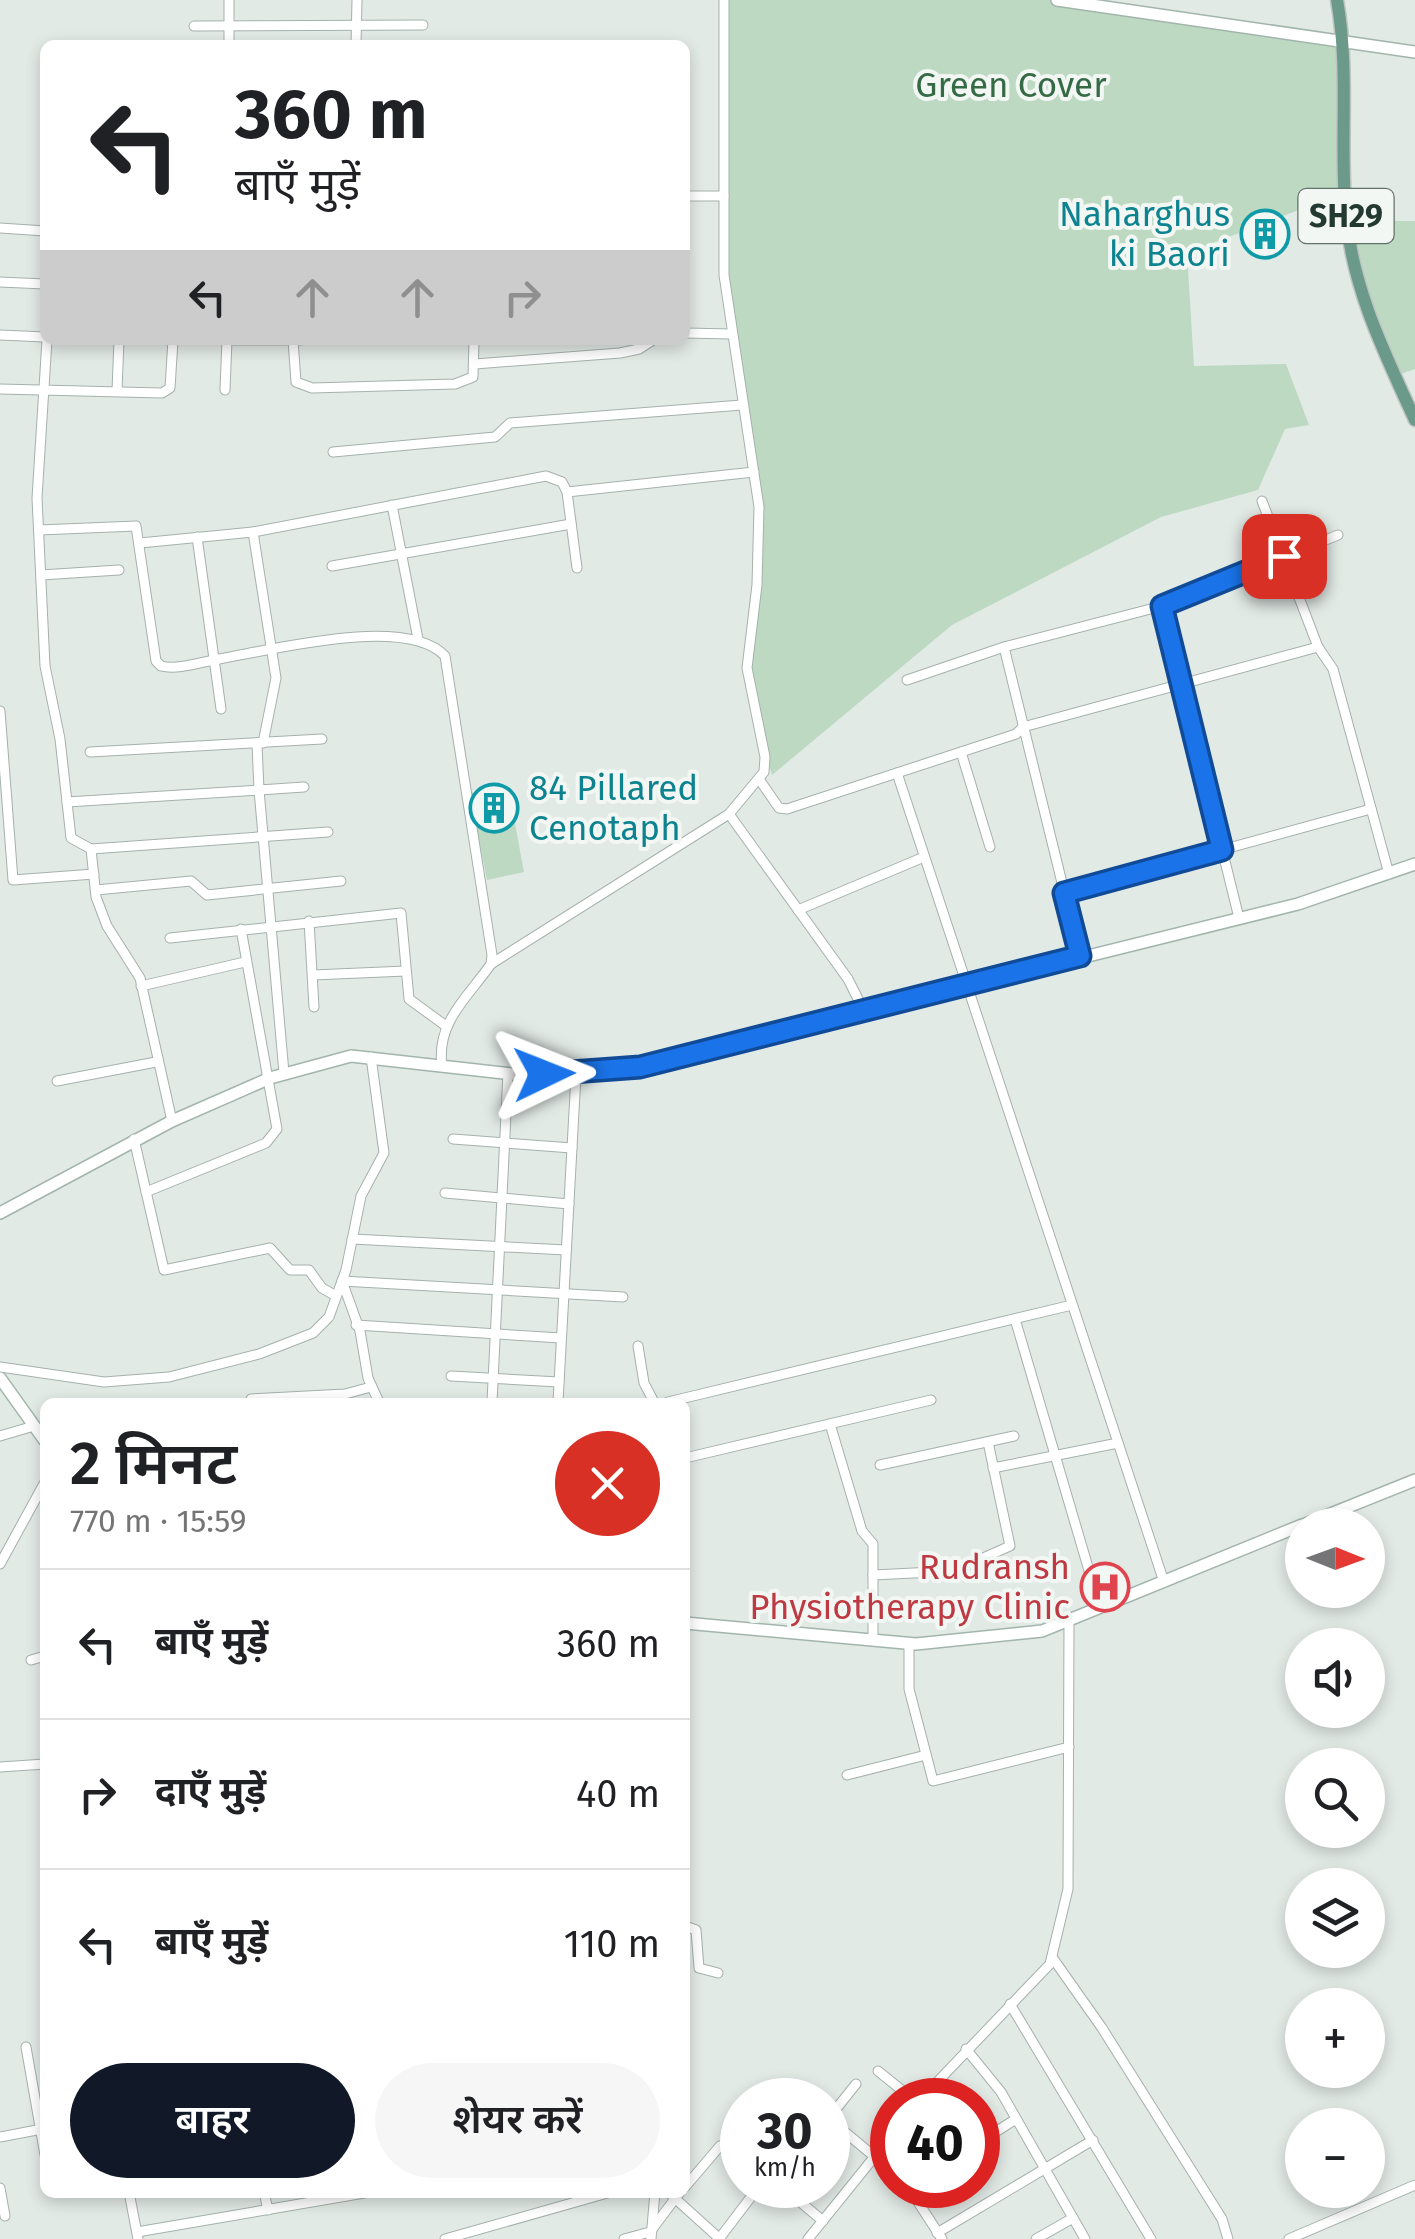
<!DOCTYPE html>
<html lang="hi">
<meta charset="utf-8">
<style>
:root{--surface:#fff;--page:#f6f6f6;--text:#202124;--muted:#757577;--line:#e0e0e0;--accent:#111827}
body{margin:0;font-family:"Fira Sans","Noto Sans Devanagari",sans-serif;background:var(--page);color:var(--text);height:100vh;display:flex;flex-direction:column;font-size:38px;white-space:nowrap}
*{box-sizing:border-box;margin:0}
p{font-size:32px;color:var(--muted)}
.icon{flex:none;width:55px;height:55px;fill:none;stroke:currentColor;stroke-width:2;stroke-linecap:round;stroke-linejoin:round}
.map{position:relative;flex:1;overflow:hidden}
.panel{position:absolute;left:40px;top:1398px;width:650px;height:800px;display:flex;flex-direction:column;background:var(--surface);border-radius:15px;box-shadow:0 5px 15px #0003}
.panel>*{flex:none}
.guide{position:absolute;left:40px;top:40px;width:650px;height:305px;border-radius:15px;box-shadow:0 5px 15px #0003;background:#fff;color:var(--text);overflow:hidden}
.needle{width:65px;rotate:91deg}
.tools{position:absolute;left:1285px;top:1508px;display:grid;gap:20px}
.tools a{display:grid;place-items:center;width:100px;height:100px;border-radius:50%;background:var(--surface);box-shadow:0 5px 15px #0003;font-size:50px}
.speed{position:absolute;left:720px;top:2078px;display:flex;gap:20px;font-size:50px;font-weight:700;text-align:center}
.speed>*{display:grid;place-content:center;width:130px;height:130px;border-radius:50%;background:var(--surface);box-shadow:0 5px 15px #0003;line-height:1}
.speed small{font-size:25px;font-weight:400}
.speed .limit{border:15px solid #d22;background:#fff;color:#111}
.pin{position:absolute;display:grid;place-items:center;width:85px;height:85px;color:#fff;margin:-42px;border-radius:20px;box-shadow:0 5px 15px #0006}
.me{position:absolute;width:110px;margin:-55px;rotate:88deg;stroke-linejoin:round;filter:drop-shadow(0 0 8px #0008)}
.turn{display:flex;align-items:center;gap:35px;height:210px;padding:0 30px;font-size:45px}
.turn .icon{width:130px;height:130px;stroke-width:2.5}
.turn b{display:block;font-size:70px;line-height:85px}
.lanes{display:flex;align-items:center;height:95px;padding:0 30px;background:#0003;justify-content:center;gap:50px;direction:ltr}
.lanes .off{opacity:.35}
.round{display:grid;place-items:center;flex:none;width:105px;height:105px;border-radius:52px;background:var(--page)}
.summary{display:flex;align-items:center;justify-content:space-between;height:170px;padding:0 30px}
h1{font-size:60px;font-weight:600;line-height:75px}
.action{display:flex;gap:20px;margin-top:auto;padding:20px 30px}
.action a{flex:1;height:115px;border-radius:60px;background:var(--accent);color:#fff;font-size:40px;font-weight:600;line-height:115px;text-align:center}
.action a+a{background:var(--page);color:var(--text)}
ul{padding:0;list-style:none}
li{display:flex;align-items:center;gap:30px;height:150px;padding:0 30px;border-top:2px solid var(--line)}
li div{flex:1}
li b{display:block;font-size:38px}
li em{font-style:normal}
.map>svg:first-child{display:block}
.green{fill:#bed9c2}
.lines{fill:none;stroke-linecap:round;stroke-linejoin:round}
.street-casing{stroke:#a5b1ac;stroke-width:11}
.secondary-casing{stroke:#a2b5ac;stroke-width:14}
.primary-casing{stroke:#bdc4c2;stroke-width:15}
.street{stroke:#fff;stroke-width:9}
.secondary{stroke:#fff;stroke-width:11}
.primary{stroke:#6c9a8a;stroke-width:12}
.route-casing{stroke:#114b97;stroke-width:25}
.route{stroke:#1a73e8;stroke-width:18}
.labels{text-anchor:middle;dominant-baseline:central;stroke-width:8;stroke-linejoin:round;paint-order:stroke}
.shield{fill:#f2f7f4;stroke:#62726c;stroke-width:2.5}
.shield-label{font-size:32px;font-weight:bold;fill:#243932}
.park-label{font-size:35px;fill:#346b44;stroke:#f2f7f4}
.culture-label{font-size:35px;fill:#0d838f;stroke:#f2f7f4;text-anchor:end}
.health-label{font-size:35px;fill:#be3a42;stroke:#f2f7f4;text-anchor:end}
</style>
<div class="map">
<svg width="1415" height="2239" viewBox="0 0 1415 2239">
<rect width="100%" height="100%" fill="#e2eae6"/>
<g class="green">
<path d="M726,0H1056L1344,43L1345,192L1187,253L1194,366L1286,364L1309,425L1285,429L1258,490L1161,517L952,625L772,775L755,717L747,655L762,520L724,246Z"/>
<path d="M1386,192L1395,221H1415V369L1395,376L1375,332L1346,203Z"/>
<path d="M508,786L524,872L487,880L470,793Z"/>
</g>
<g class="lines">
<g class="street-casing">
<g id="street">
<path d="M724,0V275L759,507L757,585L747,668L765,757L764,772L729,814L848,979L864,1011"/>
<path d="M194,26L423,25"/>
<path d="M229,45V0"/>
<path d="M356,45L357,0"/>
<path d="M685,196H724"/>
<path d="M0,228L45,231"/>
<path d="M0,282L45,284"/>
<path d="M685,333L731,334"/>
<path d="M0,335L45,337"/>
<path d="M47,340L37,498L45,666L60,739L71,838L91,849L328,832"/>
<path d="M233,340H301"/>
<path d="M293,340L296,382L312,388L455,384L473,377L474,340"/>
<path d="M475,364L620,353L639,349L653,340"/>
<path d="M0,389L162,393L170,388L173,340"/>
<path d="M225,390L227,340"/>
<path d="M117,391L119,340"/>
<path d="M333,452L495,437L510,423L742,405"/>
<path d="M567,492L754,472"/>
<path d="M1262,501L1318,647L1333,669L1389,874"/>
<path d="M392,505L418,639"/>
<path d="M39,530L136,526L156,661L161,666C177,670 198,663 214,660C268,651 405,614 445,656L492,955L491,964C468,997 436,1022 442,1066"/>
<path d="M253,532L276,678L263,743"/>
<path d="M197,537L221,709"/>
<path d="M140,543L253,532L546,476L562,482L567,492L577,568"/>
<path d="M332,566L571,524"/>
<path d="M41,575L119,570"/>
<path d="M1162,606L1239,918"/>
<path d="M1004,647L1080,956"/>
<path d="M907,680L1004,647L1162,606L1338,535"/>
<path d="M0,711L13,880L94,874"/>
<path d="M257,744L259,790L304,787"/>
<path d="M90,752L322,739"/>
<path d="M961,752L990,847"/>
<path d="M897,773L1164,1582"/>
<path d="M759,779L779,808L787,809L1016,734L1023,727L1318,647"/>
<path d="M67,802L259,790L284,1073"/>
<path d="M91,849L96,897L107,926L140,978L172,1121"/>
<path d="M96,890L191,881L207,895L341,881"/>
<path d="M1064,893L1371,809"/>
<path d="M798,910L924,857"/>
<path d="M309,921L314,1007"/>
<path d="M170,938L401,913L409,999L446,1026"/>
<path d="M491,964L729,814"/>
<path d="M313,975L406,971"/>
<path d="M141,986L245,962"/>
<path d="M57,1081L156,1062"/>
<path d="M134,1139L164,1270L270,1248L290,1270H309L322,1288L336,1296"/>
<path d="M453,1139L572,1148"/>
<path d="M146,1192L266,1143L277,1129L241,929"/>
<path d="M445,1193L569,1204"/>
<path d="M352,1239L566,1250"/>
<path d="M1015,1319L1100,1608"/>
<path d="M356,1325L561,1338"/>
<path d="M638,1346L644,1383L654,1402"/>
<path d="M0,1367L104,1382L169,1377L259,1354L313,1333L329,1317L346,1270L361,1196L384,1153L371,1057"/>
<path d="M451,1376L559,1382"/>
<path d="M251,1399L345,1394L371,1387"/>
<path d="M379,1402L368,1378L360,1331L342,1281L623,1297"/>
<path d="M492,1402L508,1073"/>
<path d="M558,1402L576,1075"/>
<path d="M668,1402L1072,1305"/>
<path d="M830,1424L862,1531L873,1544V1640"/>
<path d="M0,1436L34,1426"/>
<path d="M685,1458L931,1400"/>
<path d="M880,1465L1014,1436"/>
<path d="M993,1468L1118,1443"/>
<path d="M0,1564L45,1482"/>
<path d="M873,1575L954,1571L1010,1546L988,1442"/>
<path d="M909,1644V1689L933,1781L1069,1747"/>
<path d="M31,1660L45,1656"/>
<path d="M0,1767L45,1764"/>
<path d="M847,1775L926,1755"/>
<path d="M685,1926L696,1930L699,1968L718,1973"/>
<path d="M1052,1957L1102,2028L1222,2219L1228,2239"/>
<path d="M1010,2004L1151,2239"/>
<path d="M26,2047L45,2155"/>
<path d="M966,2049L1001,2092L1085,2239"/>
<path d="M878,2071L914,2100"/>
<path d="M801,2100H803"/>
<path d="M920,2100L1050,1964L1068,1889L1069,1620"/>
<path d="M828,2118L875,2157"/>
<path d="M828,2119L856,2084"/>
<path d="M0,2137L42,2129"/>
<path d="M978,2143L1016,2119"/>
<path d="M880,2151L892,2167"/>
<path d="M780,2185L823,2221"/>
<path d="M907,2185L942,2239"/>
<path d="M685,2187L720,2146L731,2144L742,2154"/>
<path d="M0,2188L5,2216"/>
<path d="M129,2192L138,2239"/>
<path d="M264,2192L268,2210"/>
<path d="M668,2192L720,2239"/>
<path d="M137,2232L370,2192"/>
<path d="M937,2233L1093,2140"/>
<path d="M445,2239L611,2192"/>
<path d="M624,2239L650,2232L680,2192"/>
<path d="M651,2239L655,2192"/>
<path d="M719,2239L760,2185"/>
<path d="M808,2239L892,2135"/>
<path d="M1036,2239L1073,2218"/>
<path d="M1289,2239L1415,2185"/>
</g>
</g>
<g class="secondary-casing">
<g id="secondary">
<path d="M1057,0L1415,52"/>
<path d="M0,1213L172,1121L270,1078L351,1056L512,1074L576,1075L640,1067L1298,904L1415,864"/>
<path d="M0,1378L45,1441"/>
<path d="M1303,1525L1415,1480"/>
<path d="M685,1623L916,1644L1042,1631L1302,1525"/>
</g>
</g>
<g class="primary-casing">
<path id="primary" d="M1337,0C1350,72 1339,144 1346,216C1353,290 1385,354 1415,420"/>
</g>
<use href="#street" class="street"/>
<use href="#secondary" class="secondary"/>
<use href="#primary" class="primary"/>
</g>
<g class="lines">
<g class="route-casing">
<path id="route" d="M544,1074L640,1067L1080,956L1064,893L1222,850L1162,606L1284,556"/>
</g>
<use href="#route" class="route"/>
</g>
<defs>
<g id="building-ring" transform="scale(2.5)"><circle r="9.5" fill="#f2f7f4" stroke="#0f9aa8" stroke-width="1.5"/><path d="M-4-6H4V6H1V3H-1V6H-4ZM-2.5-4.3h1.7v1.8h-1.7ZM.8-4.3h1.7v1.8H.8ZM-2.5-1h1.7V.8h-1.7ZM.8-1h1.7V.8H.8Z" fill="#0f9aa8"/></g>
<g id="hospital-ring" transform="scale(2.5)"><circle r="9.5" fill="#f2f7f4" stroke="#e0444e" stroke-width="1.5"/><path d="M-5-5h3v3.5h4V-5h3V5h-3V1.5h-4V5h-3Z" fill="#e0444e"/></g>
</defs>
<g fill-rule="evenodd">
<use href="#building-ring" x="1265" y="234"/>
<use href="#building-ring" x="494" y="808"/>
<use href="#hospital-ring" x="1105" y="1587"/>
</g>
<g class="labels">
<rect class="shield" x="1298.5" y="189" width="95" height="54" rx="8"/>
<g class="shield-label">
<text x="1346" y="216">SH29</text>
</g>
<g class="park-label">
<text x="1011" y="85">Green Cover</text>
</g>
<g class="culture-label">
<text x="1230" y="214">Naharghus<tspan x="1230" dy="40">ki Baori</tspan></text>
<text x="529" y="788" text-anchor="start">84 Pillared<tspan x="529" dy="40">Cenotaph</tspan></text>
</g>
<g class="health-label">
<text x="1070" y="1567">Rudransh<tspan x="1070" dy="40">Physiotherapy Clinic</tspan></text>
</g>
</g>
</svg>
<div class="tools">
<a><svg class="needle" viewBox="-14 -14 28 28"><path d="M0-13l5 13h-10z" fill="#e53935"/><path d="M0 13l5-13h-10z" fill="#757577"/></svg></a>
<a><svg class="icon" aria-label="sound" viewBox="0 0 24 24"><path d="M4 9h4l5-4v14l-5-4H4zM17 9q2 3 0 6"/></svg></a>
<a><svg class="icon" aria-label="search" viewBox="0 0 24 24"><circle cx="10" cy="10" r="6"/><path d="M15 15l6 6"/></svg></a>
<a><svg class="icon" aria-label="layers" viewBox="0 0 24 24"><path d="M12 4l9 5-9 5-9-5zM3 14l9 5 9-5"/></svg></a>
<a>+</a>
<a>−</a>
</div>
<div class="speed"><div>30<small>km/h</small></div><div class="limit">40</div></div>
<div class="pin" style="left:1284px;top:556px;background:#d93025"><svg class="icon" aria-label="arrive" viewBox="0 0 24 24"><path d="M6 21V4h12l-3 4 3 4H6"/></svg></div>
<svg class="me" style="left:544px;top:1074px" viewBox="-20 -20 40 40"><path d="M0-17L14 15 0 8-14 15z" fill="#1a73e8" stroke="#fff" stroke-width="4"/></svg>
<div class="guide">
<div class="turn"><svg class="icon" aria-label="left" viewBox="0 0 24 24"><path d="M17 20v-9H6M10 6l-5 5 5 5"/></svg><div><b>360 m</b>बाएँ मुड़ें</div></div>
<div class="lanes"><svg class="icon" aria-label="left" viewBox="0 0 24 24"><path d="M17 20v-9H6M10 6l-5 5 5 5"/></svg><svg class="icon off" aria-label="ahead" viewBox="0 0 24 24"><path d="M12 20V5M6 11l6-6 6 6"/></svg><svg class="icon off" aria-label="ahead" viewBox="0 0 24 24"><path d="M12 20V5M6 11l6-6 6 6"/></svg><svg class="icon off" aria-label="right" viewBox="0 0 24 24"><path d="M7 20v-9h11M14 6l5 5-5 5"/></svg></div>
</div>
<section class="panel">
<div class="summary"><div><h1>2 मिनट</h1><p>770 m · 15:59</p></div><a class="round" style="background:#d93025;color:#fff"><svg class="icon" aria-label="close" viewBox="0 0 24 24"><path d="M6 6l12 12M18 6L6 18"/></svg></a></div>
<ul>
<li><svg class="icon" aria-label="left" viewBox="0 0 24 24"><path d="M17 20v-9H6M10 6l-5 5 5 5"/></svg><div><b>बाएँ मुड़ें</b></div><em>360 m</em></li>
<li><svg class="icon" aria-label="right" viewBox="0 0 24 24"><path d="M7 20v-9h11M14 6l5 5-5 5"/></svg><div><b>दाएँ मुड़ें</b></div><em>40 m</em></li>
<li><svg class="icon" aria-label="left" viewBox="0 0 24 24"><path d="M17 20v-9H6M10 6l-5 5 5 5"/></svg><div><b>बाएँ मुड़ें</b></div><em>110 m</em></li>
</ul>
<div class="action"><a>बाहर</a><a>शेयर करें</a></div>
</section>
</div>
